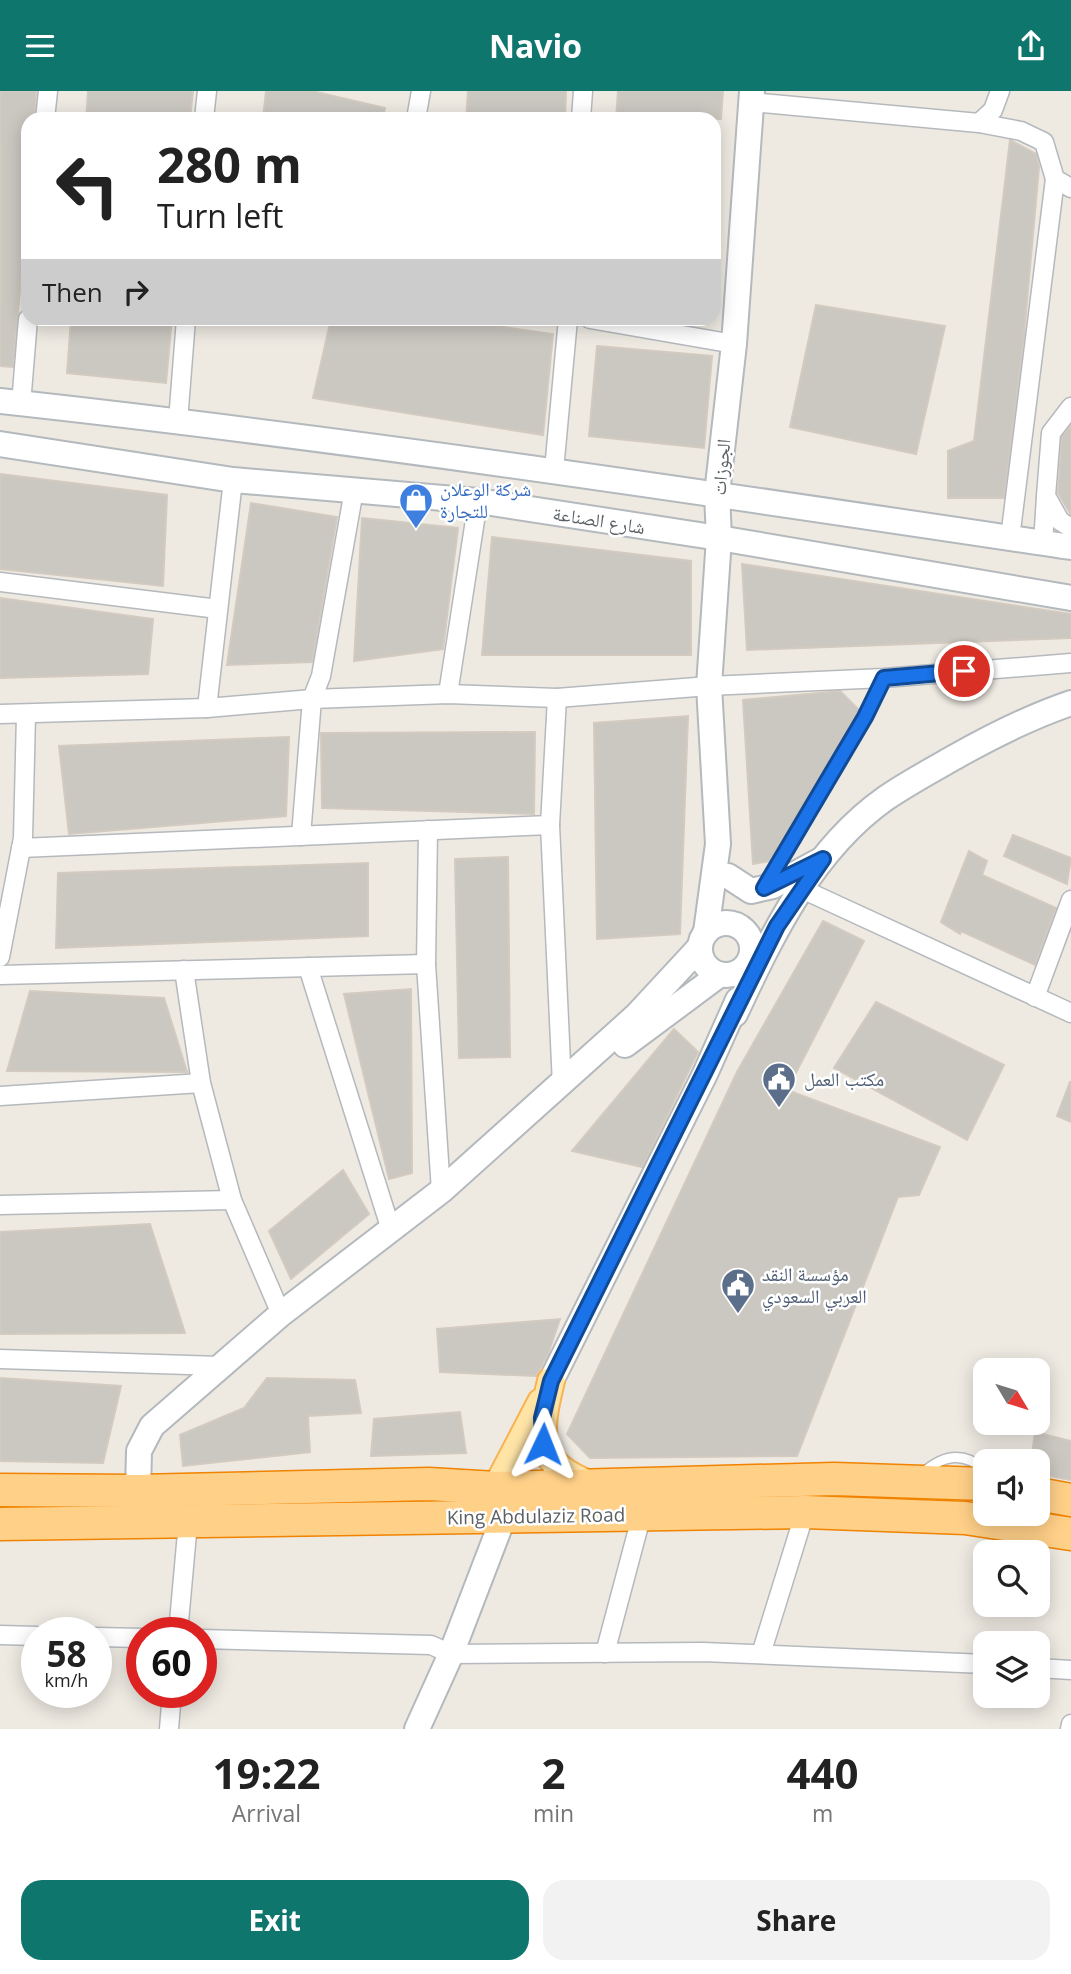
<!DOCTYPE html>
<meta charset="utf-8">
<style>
:root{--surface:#fff;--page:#f2f2f2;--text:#222;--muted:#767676;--accent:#0f766e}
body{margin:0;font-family:"Open Sans","Noto Naskh Arabic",sans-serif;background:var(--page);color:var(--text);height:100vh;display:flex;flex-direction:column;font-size:26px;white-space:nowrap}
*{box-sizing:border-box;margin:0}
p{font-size:23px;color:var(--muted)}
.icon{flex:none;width:38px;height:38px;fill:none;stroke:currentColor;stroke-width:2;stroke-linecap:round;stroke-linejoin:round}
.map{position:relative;height:1638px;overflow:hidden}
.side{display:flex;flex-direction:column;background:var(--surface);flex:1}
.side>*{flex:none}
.hud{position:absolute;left:21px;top:21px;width:700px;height:214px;border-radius:21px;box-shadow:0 4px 18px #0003;background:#fff;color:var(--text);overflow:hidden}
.needle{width:46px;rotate:128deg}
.tools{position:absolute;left:973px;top:1267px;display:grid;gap:14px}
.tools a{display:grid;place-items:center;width:77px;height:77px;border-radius:14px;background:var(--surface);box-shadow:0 4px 18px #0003;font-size:35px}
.speed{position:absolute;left:21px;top:1526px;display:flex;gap:14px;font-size:35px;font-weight:700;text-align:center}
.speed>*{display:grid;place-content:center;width:91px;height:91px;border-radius:50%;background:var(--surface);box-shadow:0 4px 18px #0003;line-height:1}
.speed small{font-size:18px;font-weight:400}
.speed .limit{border:10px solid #d22;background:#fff;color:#111}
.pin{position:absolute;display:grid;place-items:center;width:60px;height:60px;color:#fff;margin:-30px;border:4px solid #fff;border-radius:50%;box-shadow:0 2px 7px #0007}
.me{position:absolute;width:77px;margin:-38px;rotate:2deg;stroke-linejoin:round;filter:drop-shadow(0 0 5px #0008)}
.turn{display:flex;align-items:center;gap:24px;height:147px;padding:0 21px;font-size:32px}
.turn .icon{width:91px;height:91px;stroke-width:2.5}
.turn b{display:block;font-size:49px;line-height:60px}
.then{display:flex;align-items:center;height:66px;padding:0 21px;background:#0003;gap:14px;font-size:26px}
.eta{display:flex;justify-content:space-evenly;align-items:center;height:119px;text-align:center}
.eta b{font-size:42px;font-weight:700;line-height:49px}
.button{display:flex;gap:14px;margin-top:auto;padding:14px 21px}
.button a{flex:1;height:80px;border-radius:21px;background:var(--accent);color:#fff;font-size:28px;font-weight:700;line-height:80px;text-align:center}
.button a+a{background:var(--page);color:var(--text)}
header{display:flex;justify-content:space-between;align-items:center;height:91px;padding:0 21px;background:var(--accent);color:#fff;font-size:32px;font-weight:700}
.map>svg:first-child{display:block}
.building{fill:#cbc7c1;stroke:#d3cac0;stroke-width:2}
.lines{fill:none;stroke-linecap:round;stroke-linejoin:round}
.lane-casing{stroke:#b5b9bd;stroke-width:12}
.street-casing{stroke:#b5b9bd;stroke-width:21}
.secondary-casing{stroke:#b4b9bd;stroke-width:28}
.primary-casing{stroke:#f8b251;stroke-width:30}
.highway-casing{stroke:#f08300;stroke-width:35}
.lane{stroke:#fff;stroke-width:9}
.street{stroke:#fff;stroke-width:18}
.secondary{stroke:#fff;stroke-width:24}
.primary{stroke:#ffe4a6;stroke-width:26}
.highway{stroke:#ffd088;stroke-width:32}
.route-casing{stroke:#114b97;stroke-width:18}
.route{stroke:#1a73e8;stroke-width:12}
.labels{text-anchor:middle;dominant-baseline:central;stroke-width:5;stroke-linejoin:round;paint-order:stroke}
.street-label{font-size:19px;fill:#5a6064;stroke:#fff}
.shop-label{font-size:19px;fill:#366cbe;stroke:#fff;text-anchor:start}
.service-label{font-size:19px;fill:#4e5e75;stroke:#fff;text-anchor:start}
</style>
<header><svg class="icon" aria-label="menu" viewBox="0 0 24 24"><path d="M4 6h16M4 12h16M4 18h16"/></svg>Navio<svg class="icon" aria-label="share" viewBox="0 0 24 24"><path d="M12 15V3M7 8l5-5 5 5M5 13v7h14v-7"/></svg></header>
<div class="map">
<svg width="1071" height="1638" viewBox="0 0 1071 1638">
<rect width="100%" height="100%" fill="#eeeae2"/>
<g class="building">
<path d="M0,0H36L34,28H28V114L13,276L0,275Z"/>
<path d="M88,0H193L190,28H86Z"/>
<path d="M266,0H312L385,17L383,28H263Z"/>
<path d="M468,0H566L565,28H466Z"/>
<path d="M618,0H723L721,28H616Z"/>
<path d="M1010,49L1036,63L1039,76L1024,244L1004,407H948V360L974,350Z"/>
<path d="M816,214L945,235L916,363L790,336Z"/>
<path d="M71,228H172L166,292L67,282Z"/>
<path d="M331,228H445L553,243L543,344L313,307Z"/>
<path d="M597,255L712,265L704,357L589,345Z"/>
<path d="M1071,335V424L1058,402L1062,346Z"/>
<path d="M0,383L167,404L163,495L0,478Z"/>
<path d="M251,412L337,426L312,571L227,574Z"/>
<path d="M362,427L458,437L443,558L354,570Z"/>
<path d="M492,446L691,470V564H482Z"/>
<path d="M742,473L1071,523V547L747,559Z"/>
<path d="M0,507L153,528L148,583L0,587Z"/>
<path d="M840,600L860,620L859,623L770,770L753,773L743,609Z"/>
<path d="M688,625L680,843L597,848L594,632Z"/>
<path d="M535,641L534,723L322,717L321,642Z"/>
<path d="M289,646L286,725L69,743L59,655Z"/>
<path d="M1013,744L1071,767L1067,793L1004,765Z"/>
<path d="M969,760L987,770L982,784L1056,817L1035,874L961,840L960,843L941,831Z"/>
<path d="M508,766L510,966L459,967L455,768Z"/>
<path d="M368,772V845L56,857L58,782Z"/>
<path d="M823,830L864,850L787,999L940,1056L919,1104L898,1106L797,1365L590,1367L567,1343L737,981Z"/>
<path d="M411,898L412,1082L389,1088L344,903Z"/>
<path d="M30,900L164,907L187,981L7,980Z"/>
<path d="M876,911L1004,974L967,1049L834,977Z"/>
<path d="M674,938L698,961L642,1076L572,1060Z"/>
<path d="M1070,991H1071V1031L1057,1025Z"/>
<path d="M343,1079L369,1123L291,1188L269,1140Z"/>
<path d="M150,1133L185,1242L0,1243V1141Z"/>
<path d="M560,1228L548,1263L536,1285L440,1281L437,1238Z"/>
<path d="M0,1287L121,1295L103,1372L0,1370Z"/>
<path d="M267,1287L355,1289L361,1322L308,1325L310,1361L183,1375L180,1344L244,1317Z"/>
<path d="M460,1321L466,1362L371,1365L374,1328Z"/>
<path d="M1035,1341L1071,1350V1389L1038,1383V1370H1031Z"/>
</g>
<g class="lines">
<g class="lane-casing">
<g id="lane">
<path d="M769,789L865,626L884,587"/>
<path d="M923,1382C943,1364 963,1360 985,1379"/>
</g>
</g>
<g class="street-casing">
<g id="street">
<path d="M751,11L979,32L993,19L1000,0"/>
<path d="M45,28L48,0"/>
<path d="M204,28L207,0"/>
<path d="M416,28L421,0"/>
<path d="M581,28L583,0"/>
<path d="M979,32L1021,40L1044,51L1055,88L1071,97"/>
<path d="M590,228L734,253"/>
<path d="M21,313L28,228"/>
<path d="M1071,316L1051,342L1046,405L1060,430L1071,437"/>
<path d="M178,330L186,228"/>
<path d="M554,379L568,228"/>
<path d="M1010,447L1055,88"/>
<path d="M1043,452L1046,406"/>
<path d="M0,491L218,518"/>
<path d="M448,603L478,410"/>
<path d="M557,607L550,734L562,994"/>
<path d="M207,617L233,389"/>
<path d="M0,623L207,617L312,608L448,603L557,607L709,595L884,587L1071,572"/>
<path d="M428,739L426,873L441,1100"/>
<path d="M301,745L312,608L321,585L354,399"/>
<path d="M21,757L550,734"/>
<path d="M802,798L1071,922"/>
<path d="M0,866L23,747L26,624"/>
<path d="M308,876L391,1139"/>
<path d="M184,879L201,992L232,1109L281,1223"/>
<path d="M0,884L426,873"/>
<path d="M1035,906L1071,809"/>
<path d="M0,1005L201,992"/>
<path d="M0,1114L232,1109"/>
<path d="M0,1268L220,1275"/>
<path d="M178,1542L188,1431"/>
<path d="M0,1544L37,1545"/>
<path d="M96,1546L142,1547"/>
<path d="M201,1548L431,1554L451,1563L703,1561L985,1573"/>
<path d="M605,1562L642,1423"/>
<path d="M761,1563L805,1421"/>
<path d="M1038,1577L1071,1579"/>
<path d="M169,1638L172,1601"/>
<path d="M1070,1638L1071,1633"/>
</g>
</g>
<g class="secondary-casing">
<g id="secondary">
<path d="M0,310C358,349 715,403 1071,456"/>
<path d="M0,353L233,389L478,410L719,447L1071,507"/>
<path d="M728,785L751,800L773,795L819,770"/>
<circle cx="726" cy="858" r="26"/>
<path d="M706,841L718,753L709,595L719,447L717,403L734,253L752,0"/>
<path d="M735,923C772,844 812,759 886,707C908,692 932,679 955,666C992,645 1030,626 1071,612"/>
<path d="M625,954L719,884"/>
<path d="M551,1290L705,983L738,909"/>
<path d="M138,1400L139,1360L152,1335L281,1223L441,1100L637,924L699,857"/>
<path d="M417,1638L451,1563L504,1425"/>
</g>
</g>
<g class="primary-casing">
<g id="primary">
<path d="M551,1290C538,1343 534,1373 592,1394"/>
<path d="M496,1397L541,1311"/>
</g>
</g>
<g class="highway-casing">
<g id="highway">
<path d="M0,1399L138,1400L429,1393L496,1397L834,1388L985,1393"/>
<path d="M1038,1403L1071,1409"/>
<path d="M0,1433L805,1421L965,1427L1071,1443"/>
</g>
</g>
<use href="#lane" class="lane"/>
<use href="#street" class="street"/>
<use href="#secondary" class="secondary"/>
<use href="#primary" class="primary"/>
<use href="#highway" class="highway"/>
</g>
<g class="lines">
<g class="route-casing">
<path id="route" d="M543,1353L542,1327L551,1290L777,835L823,768L764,797L865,626L884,587L964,580"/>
</g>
<use href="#route" class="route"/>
</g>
<defs>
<g id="shop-pin" transform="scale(1.75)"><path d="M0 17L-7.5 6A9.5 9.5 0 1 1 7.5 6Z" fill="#3f7fe0" stroke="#fff"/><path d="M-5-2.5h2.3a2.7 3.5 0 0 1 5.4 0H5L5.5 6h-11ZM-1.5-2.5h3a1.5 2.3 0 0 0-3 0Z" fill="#fff"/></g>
<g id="civic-pin" transform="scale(1.75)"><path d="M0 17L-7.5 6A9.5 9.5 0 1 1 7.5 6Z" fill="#5c6f8a" stroke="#fff"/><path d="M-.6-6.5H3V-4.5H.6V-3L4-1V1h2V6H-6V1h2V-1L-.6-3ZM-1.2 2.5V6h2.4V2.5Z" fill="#fff"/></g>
</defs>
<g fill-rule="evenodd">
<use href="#shop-pin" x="416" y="409"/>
<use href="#civic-pin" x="779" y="988"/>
<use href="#civic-pin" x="738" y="1194"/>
</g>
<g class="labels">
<g class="street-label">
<text transform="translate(721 376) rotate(-85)">الجوزات</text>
<text transform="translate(599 429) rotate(9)">شارع الصناعة</text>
<text transform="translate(536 1425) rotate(-1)">King Abdulaziz Road</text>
</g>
<g class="shop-label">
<text x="440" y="398">شركة الوعلان<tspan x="440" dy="22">للتجارة</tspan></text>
</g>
<g class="service-label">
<text x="804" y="988">مكتب العمل</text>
<text x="762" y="1183">مؤسسة النقد<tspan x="762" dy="22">العربي السعودي</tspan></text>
</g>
</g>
</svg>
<div class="tools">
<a><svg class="needle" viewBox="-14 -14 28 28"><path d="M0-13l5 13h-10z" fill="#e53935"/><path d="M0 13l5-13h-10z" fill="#767676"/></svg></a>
<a><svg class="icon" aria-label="sound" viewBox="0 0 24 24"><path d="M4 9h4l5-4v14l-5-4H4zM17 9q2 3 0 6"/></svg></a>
<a><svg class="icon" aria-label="search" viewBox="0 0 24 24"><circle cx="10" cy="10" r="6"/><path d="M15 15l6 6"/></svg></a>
<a><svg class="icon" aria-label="layers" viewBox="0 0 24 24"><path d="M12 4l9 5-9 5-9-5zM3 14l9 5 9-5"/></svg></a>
</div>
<div class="speed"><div>58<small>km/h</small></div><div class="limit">60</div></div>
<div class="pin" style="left:964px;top:580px;background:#d93025"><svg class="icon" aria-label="arrive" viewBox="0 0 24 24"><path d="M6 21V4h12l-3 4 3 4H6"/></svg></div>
<svg class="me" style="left:543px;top:1353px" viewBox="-20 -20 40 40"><path d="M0-17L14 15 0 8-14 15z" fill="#1a73e8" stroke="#fff" stroke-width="4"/></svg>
<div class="hud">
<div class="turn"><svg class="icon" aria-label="left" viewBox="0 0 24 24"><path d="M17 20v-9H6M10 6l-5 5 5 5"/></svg><div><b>280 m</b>Turn left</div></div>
<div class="then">Then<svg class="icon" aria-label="right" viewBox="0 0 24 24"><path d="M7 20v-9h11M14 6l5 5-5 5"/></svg></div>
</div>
</div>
<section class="side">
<div class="eta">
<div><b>19:22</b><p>Arrival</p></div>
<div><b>2</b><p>min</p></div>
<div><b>440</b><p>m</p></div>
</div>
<div class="button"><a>Exit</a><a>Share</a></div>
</section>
